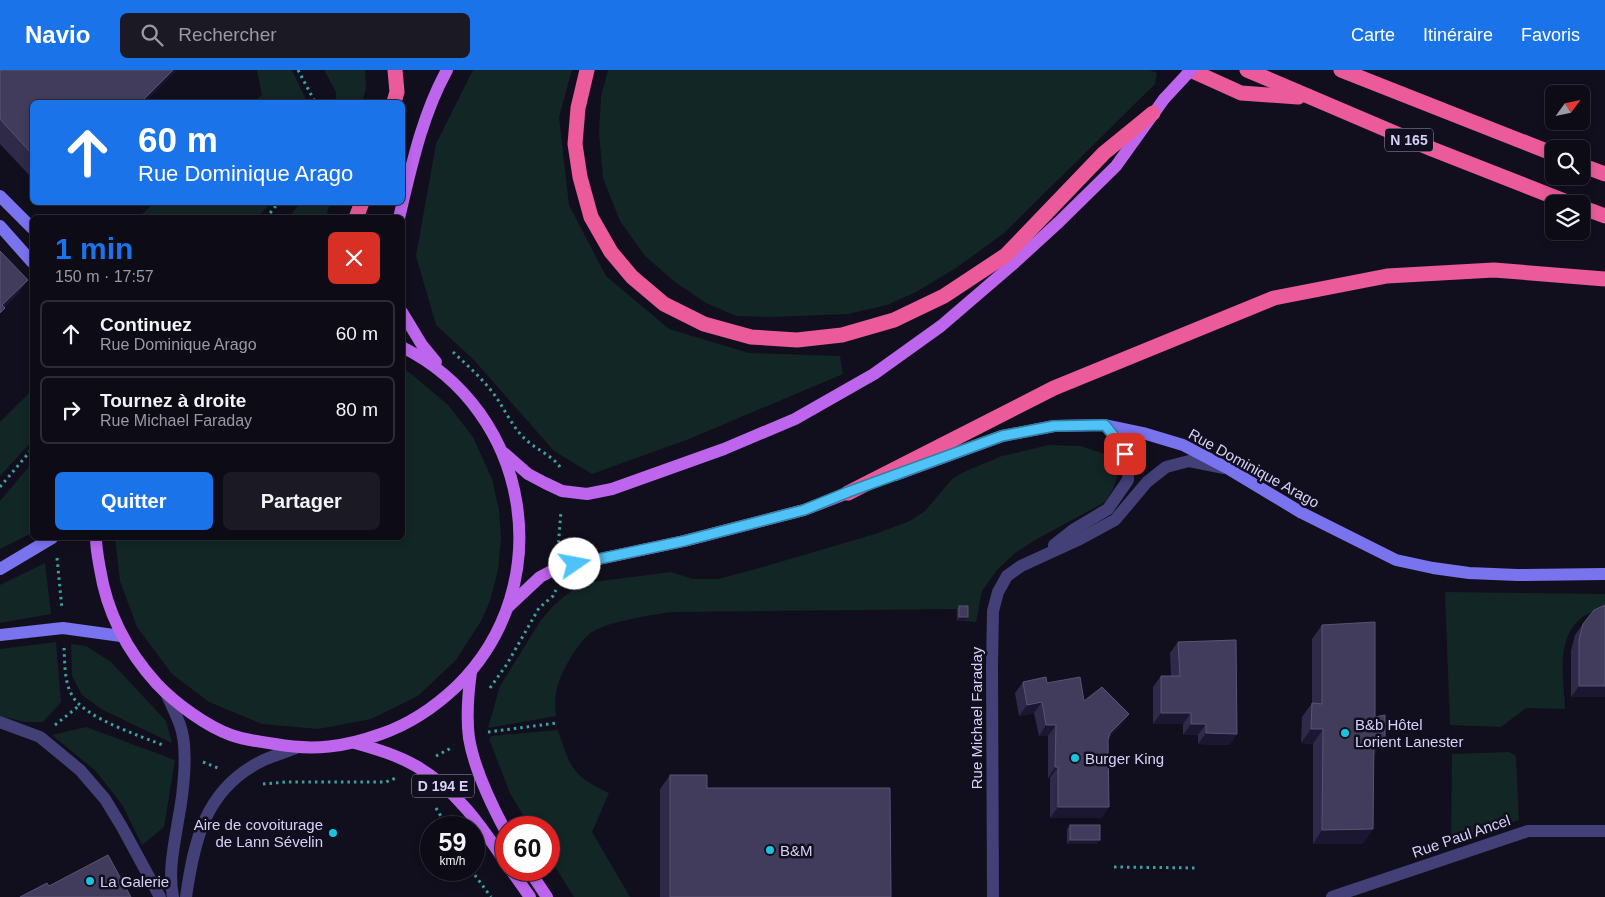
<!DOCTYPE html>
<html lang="fr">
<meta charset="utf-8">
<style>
:root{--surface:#0d0b16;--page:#1b1923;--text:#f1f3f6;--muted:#9a9ba1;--line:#2d2b35;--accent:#1a73e8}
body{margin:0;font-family:Helvetica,sans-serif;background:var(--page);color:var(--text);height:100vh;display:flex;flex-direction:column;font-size:19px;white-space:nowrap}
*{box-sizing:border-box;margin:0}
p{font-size:16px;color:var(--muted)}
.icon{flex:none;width:28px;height:28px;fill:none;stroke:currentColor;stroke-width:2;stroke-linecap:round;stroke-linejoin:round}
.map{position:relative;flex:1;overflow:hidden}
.side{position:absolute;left:30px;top:145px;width:375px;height:325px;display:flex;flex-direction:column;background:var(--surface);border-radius:8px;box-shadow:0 2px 8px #0003,0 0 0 1px var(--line)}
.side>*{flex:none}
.top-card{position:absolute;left:30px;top:30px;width:375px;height:105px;border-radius:8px;box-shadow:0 2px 8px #0003,0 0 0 1px var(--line);background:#1a73e8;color:#fff;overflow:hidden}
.needle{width:32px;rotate:57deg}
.tools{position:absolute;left:1545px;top:15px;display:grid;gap:10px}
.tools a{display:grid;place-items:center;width:45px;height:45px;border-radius:8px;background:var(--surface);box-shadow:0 2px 8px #0003,0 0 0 1px var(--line);font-size:25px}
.speed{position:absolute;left:420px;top:746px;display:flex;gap:10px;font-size:25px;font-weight:700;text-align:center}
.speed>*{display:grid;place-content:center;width:65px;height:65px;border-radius:50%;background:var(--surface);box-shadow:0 2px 8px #0003,0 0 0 1px var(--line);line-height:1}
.speed small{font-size:12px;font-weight:400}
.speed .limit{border:8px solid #d22;background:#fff;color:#111}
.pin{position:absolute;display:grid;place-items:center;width:42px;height:42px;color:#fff;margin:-21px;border-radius:10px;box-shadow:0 2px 8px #0006}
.me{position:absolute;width:55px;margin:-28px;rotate:78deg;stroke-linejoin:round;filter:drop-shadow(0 0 4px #0008)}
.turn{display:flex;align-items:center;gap:18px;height:105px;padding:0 25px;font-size:22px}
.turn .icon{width:65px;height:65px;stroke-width:2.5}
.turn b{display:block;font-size:35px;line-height:42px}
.round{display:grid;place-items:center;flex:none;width:52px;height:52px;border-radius:8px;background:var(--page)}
.head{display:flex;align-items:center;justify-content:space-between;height:85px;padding:0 25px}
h1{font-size:30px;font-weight:800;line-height:38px;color:var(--accent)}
.button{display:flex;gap:10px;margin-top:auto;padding:10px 25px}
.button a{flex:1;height:58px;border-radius:8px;background:var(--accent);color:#fff;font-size:20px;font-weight:800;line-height:58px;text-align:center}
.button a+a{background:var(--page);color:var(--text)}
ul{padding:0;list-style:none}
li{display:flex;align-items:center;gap:15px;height:68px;margin:0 10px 8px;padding:0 15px;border:2px solid var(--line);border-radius:8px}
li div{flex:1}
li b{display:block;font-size:19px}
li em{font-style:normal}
header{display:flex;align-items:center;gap:30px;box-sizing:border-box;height:70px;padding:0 25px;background:var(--accent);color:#fff}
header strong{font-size:24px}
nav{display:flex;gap:28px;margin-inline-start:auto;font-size:18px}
.search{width:350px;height:45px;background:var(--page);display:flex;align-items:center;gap:12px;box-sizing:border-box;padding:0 18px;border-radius:8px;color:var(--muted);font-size:19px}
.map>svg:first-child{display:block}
.green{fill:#122626}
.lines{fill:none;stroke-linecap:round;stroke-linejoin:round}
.path{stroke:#3ca29f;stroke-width:3;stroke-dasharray:2.5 4;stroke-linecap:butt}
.lane{stroke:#433f77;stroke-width:12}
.street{stroke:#433f77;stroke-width:12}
.secondary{stroke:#7a73ee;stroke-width:12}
.primary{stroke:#bd65ec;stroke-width:12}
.highway{stroke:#eb5a9b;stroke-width:15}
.primary-bridge{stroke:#bd65ec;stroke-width:12}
.wall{fill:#302a49}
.shaded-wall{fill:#1c1730}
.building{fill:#423c5c;stroke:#595375}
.route-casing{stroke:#337fa1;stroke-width:12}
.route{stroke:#4fc3f7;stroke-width:9}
.poi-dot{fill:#1bc2db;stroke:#110f1d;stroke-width:2}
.labels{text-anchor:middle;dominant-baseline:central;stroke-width:5;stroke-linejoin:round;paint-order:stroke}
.shield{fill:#110f1d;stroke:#9b97b7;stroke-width:1}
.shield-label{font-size:14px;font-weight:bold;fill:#d6d1f9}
.street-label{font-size:15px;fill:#d6d1f9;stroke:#110f1d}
.poi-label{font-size:15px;fill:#d6d1f9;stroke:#110f1d;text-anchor:start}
</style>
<header>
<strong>Navio</strong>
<div class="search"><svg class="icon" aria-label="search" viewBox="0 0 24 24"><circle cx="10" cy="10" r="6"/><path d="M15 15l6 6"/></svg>Rechercher</div>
<nav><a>Carte</a><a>Itinéraire</a><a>Favoris</a></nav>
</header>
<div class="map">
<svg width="1605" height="827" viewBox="0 0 1605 827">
<rect width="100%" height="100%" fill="#110f1d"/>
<g class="green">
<path d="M257,0H292L307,32H254L262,25Z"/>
<path d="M324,0H365L366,19L362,32H336V22Z"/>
<path d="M473,0H572L559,47L569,135L606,206L669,259L749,283L840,286L843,304L689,369L592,404L554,381L474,290L436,255L416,186L436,74Z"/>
<path d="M608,0H1150L1157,3L1155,14L1004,163L956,198L916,222L887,235L848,244L771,247L736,246L706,233L675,212L645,186L620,151L603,108L599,63L601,27Z"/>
<path d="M154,133V132L271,133L258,147H139Z"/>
<path d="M300,133V132L330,133L326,147H289Z"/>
<path d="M403,299L410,303L448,335L473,367L492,409L499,440L501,467L498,500L490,531L481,551L456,590L418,626L371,649L318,659L262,654L209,632L172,604L137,557L120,511L115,468H402Z"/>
<path d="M32,320V371L0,406V352Z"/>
<path d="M1049,375L1080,376L1109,385L1116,394L1118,404L1113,419L1105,432L1037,469L1015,483L997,500L982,521L976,552L965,551V540L957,539L672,542C651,545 601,552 587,566C578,575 571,586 565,598C557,613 553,628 556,646L488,658L500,616L541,550L554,535L571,521L585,513L671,502L693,509H718L756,499L875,464L910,451L925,441L952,409L966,401L1002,386Z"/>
<path d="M32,393V463L0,479V431Z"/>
<path d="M45,493L51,544L0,553V515Z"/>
<path d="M1445,522L1605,524V538C1597,541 1586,543 1580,549C1555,571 1564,609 1565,639L1526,638L1501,657L1450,655Z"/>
<path d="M56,572L61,632L43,652H25L0,646V579Z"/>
<path d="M71,574L86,576L111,592L166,651L172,673L103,640L82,625L72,606Z"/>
<path d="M86,657L175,690L164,757L142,775L123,736L96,701L52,665Z"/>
<path d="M558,660C570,697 572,706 609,723L592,762L630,827H574L549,787V758L530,757L510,723L489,669L492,666Z"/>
<path d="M1509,682L1516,686L1519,750L1451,774L1452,684Z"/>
</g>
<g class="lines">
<g class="path">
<path d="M298,0L315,32"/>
<path d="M266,148L279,132"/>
<path d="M453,282C468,296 484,310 496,327C505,340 512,356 524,368C535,379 552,385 560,397"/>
<path d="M0,417L32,379"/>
<path d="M558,479L561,441"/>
<path d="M57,488L62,539"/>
<path d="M64,578C65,594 64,613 73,627C87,649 141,666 165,676"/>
<path d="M490,618L507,594L539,538L553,526L556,520"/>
<path d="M55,655L80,635"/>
<path d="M488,662L557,653"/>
<path d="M436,686L453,677"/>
<path d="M203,692L218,698"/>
<path d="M263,714L286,712H386L396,708"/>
<path d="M436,738L442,748L445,758"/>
<path d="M1114,797L1198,798"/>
<path d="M471,800L491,827"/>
</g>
<path class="lane" d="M1332,827L1528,761H1605"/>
<g class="street">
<path d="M1054,475L1073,460L1108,439L1128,410L1129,393L1122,376L1105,355"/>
<path d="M166,623C171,634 176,644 180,655C189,679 183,725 178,751C174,776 168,801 173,827"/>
<path d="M0,652L40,667L80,700L105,729L122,757L160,827"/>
<path d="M186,827C194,771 205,720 260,692C271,686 284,683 296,678"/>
<path d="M993,827L992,596L993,541L998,522L1007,506L1021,496L1080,469L1115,450L1147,412L1166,397L1189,391L1224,398"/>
</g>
<g class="secondary">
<path d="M0,126L32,158"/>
<path d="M0,156L32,192"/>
<path d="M895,405L1002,366L1054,356L1105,355L1143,363L1183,375L1229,399L1302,443L1396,490L1433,498L1469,503L1517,505L1605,504"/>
<path d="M0,499L52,468"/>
<path d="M0,565L63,558L121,566"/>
</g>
<g class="primary">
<path d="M399,148C411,98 422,45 447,0"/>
<path d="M402,242L422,275L436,292"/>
<path d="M504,383L528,404L545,413L562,421L587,424L612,419L724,379L795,349L874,304L941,256L1012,195L1059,152L1116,96L1164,29"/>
<path d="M96,468C96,478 98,488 100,499C107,543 127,581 157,614C175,633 206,656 231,665C245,670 260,672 275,674C314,681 345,677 381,664C410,654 435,637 457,616C560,515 531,341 402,277"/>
<path d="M508,537L540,507L557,498L684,471L804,440L848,423"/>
<path d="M471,602C468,624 466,646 469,668C474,699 491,734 506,762"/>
<path d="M355,673C376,679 397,685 416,696C455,718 482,757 506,793"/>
<path d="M511,800L530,827"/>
<path d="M529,800L547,827"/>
</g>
<g class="highway">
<path d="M587,0L578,38L575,74L580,107L591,147L611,182L632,207L664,234L704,254L751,267L797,270L842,265L894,250L944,226L1006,185L1104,83L1153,43"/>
<path d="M1190,0L1241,23L1298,27"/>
<path d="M1247,0L1432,79L1572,134"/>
<path d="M1341,0L1554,84"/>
<path d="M394,32L397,22L395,0"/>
<path d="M1581,95L1605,104"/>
<path d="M1581,137L1605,146"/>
<path d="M356,148L362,132"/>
<path d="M848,423L1054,318L1274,228L1387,206L1494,200L1605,209"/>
</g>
<path class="primary-bridge" d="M1164,29L1191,0"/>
</g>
<g class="wall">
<path d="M0,0L166,10L165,12L32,32V108L0,74Z"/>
<path d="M1605,535V627H1571V581L1575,565L1583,554Z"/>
<path d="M959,536L968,547L965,551H957V539Z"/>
<path d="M1322,555L1375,647V684H1374L1363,774H1313V674L1301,673L1302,647L1312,633V569Z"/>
<path d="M1178,572L1237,664L1229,675L1198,674V665H1183V654H1153V617L1161,606H1171L1170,583Z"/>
<path d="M1023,612L1047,613L1084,631L1129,644L1121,655L1109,667L1108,670L1102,748H1050V708H1048V666H1039L1034,643L1019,646L1015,623Z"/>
<path d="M670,705L707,718L891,827H660V719Z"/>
<path d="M1070,755L1097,774H1067V759Z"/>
</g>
<g class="shaded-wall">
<path d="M173,0H177L145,32H141Z"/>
<path d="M28,210L18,224L0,242L2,235Z"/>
<path d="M959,547H968L965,551H957Z"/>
<path d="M1579,616H1605V627H1571Z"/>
<path d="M1042,632L1034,643L1019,646L1027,635Z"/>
<path d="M1161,643H1191L1183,654H1153Z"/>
<path d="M1129,644L1121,655L1102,674L1110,663Z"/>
<path d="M1191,654H1206L1198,665H1183Z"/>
<path d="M1046,655H1056L1048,666H1039Z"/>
<path d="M1311,659H1323L1313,674L1301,673Z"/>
<path d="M1206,663L1237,664L1229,675L1198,674Z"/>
<path d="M1374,670H1385L1375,684L1364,685Z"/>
<path d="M1055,697H1058L1050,708H1048Z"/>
<path d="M1058,737H1109L1102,748H1050Z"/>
<path d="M1373,759L1363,774H1313L1322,760Z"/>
<path d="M1070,770H1100L1097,774H1067Z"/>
</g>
<g class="building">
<path d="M0,0H173L141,32H32V84L0,49Z"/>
<path d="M0,181L28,210L2,235L5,238L0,243Z"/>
<path d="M1605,535V616H1579V570L1583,554L1594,540Z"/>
<rect x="959" y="536" width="9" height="11"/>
<path d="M1375,552V647L1385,645V670H1374L1373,759L1322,760L1323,659H1311L1312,633L1322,634V555Z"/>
<path d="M1236,570L1237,664L1206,663V654H1191V643H1161V606H1180L1178,572Z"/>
<path d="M1046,607L1047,613L1080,607L1084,631L1102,617L1129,644L1110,663L1108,670L1109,737H1058V697H1055L1056,655H1046L1042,632L1027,635L1023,612Z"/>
<path d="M670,705H707V718H890L891,827H670Z"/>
<rect x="1070" y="755" width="30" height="15"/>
<path d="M108,785L131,827H20L47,813L49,816Z"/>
</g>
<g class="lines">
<g class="route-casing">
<path id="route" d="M575,494L684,471L804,440L848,422L1002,366L1054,356L1105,355L1122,376L1125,384"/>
</g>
<use href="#route" class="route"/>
</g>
<g class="poi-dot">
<circle cx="1345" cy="663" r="5"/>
<circle cx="1075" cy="688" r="5"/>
<circle cx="333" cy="763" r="5"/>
<circle cx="770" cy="780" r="5"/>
<circle cx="90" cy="811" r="5"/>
</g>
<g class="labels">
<g class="shield">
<rect x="1385" y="58.5" width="48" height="23" rx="4"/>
<rect x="412" y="704.5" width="62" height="23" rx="4"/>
</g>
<g class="shield-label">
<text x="1409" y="70">N 165</text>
<text x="443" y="716">D 194 E</text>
</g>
<g class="street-label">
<text transform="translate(1254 398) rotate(29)">Rue Dominique Arago</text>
<text transform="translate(976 648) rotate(-90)">Rue Michael Faraday</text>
<text transform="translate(1461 766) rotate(-19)">Rue Paul Ancel</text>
</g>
<g class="poi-label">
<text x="1355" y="654">B&amp;b Hôtel<tspan x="1355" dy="17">Lorient Lanester</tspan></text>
<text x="1085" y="688">Burger King</text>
<text x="323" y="754" text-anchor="end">Aire de covoiturage<tspan x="323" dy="17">de Lann Sévelin</tspan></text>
<text x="780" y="780">B&amp;M</text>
<text x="100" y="811">La Galerie</text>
</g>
</g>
</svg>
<div class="tools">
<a><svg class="needle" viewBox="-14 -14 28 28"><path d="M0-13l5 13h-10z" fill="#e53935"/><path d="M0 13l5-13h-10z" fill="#9a9ba1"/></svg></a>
<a><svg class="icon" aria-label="search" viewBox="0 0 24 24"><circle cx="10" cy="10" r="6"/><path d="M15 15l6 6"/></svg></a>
<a><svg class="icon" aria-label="layers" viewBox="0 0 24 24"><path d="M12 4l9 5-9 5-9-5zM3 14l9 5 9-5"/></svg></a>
</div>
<div class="speed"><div>59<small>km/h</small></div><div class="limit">60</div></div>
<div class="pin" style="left:1125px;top:384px;background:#d93025"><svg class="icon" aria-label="arrive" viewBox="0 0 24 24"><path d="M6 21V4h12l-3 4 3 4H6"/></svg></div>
<svg class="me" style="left:575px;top:494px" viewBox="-20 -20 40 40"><circle r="19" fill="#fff"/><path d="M0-13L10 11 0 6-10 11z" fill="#4fc3f7"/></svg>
<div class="top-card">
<div class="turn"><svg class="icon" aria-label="ahead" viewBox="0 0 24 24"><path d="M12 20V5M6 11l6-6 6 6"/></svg><div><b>60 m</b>Rue Dominique Arago</div></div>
</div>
<section class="side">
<div class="head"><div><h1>1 min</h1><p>150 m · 17:57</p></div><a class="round" style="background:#d93025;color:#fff"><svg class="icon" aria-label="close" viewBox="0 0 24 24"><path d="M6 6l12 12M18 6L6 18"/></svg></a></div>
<ul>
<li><svg class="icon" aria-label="ahead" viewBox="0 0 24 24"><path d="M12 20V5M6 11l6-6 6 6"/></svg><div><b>Continuez</b><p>Rue Dominique Arago</p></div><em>60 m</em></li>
<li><svg class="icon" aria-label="right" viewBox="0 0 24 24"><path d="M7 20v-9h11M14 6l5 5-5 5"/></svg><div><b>Tournez à droite</b><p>Rue Michael Faraday</p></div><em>80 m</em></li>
</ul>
<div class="button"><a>Quitter</a><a>Partager</a></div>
</section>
</div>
